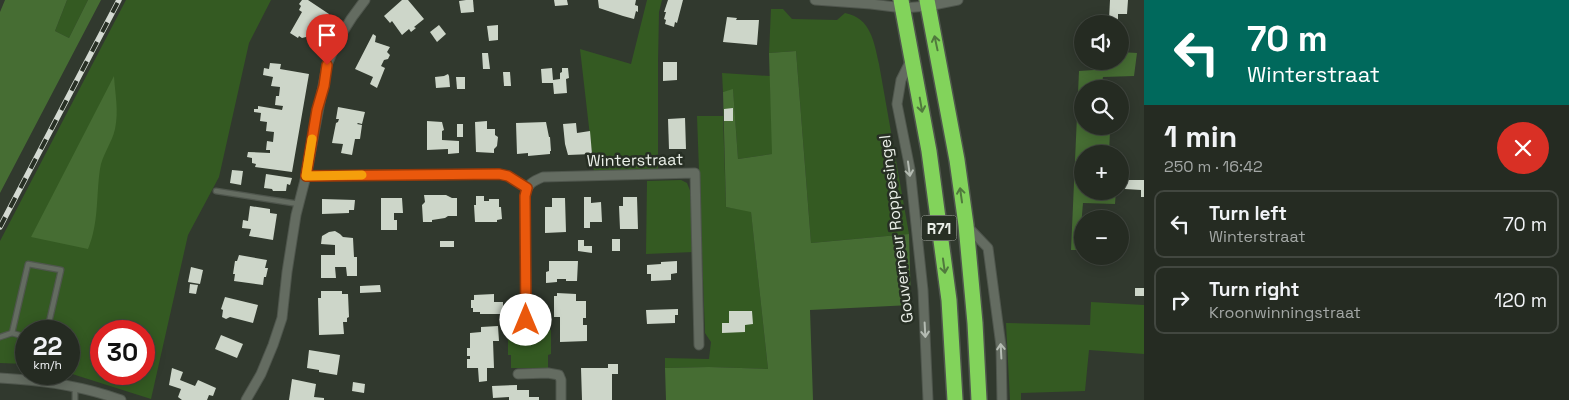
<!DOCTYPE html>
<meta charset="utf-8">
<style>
:root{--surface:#252b22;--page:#31372f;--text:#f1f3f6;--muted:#a3a7a5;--line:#424740}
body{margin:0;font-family:"Space Grotesk",sans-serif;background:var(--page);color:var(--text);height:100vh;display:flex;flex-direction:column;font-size:19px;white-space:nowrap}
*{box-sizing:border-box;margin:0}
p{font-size:16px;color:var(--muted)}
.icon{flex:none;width:28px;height:28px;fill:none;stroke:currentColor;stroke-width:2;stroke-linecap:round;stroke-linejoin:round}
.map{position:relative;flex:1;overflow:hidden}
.sheet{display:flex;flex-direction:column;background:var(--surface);width:425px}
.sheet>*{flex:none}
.top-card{background:#00695c;color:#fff;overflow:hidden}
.buttons{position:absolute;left:1074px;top:15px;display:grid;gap:10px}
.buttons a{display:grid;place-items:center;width:55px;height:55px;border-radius:50%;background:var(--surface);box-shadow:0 2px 12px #0003,0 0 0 1px var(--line);font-size:25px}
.speed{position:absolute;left:15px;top:320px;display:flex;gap:10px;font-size:25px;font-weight:700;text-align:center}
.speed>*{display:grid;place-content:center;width:65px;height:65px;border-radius:50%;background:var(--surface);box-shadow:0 2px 12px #0003,0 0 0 1px var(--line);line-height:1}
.speed small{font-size:12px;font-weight:400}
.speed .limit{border:8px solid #d22;background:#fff;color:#111}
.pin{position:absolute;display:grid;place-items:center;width:42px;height:42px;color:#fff;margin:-51px -21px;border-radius:50% 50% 50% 0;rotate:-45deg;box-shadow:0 0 5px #0007}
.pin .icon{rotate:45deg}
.me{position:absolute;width:55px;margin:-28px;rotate:0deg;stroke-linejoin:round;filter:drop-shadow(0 0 4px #0008)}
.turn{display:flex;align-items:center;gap:18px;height:105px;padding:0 20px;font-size:22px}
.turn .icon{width:65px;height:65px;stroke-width:2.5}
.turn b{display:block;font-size:35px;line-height:42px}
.round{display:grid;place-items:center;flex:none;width:52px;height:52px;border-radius:26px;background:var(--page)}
.headline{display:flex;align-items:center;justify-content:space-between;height:85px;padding:0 20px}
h1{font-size:30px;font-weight:700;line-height:38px}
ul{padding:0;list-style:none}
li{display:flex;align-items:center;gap:15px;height:68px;margin:0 10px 8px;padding:0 10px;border:2px solid var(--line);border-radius:10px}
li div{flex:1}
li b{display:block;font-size:19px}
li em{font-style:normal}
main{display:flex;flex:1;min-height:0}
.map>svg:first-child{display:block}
.green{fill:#345a22;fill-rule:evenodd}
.forest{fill:#466d33}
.building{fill:#cdd6c9}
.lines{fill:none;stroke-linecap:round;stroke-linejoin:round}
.lane-casing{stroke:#4f564d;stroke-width:7}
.street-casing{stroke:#4f564d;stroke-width:11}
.highway-casing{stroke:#4f564d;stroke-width:18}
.lane{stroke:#646c61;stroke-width:4.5}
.street{stroke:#646c61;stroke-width:9}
.highway{stroke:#82d35b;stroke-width:15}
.rail-casing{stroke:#d4dad2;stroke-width:5.5}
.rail{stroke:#272f24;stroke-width:4;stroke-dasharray:11;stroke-linecap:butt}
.oneway{stroke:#50793d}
.oneway2{stroke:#b4bbb2}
.route-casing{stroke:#983908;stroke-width:12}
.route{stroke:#ea580c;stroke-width:9}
.slow{stroke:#f59e0b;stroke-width:9}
.labels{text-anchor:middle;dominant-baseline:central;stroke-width:5;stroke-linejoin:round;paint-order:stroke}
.shield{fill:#272f24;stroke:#b0b5ad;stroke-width:1}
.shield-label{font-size:15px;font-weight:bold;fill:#eaefe8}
.street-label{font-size:16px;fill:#eaefe8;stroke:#272f24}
</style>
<main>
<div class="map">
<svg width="1144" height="400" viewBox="0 0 1144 400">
<rect width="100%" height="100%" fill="#31392e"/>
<g class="green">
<path d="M67,0H88L69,38L55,31Z"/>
<path d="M126,0H271L249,43L219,177L188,235L151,399L69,373V331H26V364L0,363V241ZM101,331H144V374H101Z"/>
<path d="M647,0H662L659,12L658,62V170L594,171L580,49L631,64Z"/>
<path d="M771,9H783L792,19L837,20L845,13C871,18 874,42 879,64L909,234L811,243L796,51L769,53Z"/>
<path d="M722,73L770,76L773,154L738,159L733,90L723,92Z"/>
<path d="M697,116H723L726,207L751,211L768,369L709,367L665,368V358L709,359L711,342L705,333Z"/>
<path d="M681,180L687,183L691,193L694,252L646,254L647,181Z"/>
<path d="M1091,302L1144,305V354L1089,350L1085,391L1021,393V400H1010L1006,323L1090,325Z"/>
<path d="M551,330V354L548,355V368H511V355H508V332Z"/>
</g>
<g class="forest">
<path d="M5,0H67L55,31L69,38L88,0H101L0,193V12Z"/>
<path d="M796,51L811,243L909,234L911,305L810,310L813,400H666L665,368L709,367L768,369L751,212L726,207L723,92L733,89L738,159L772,154L769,53Z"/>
<path d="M1120,52L1137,53L1134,76L1103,77L1101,89H1082V126H1098V130L1110,131L1109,154H1082V191H1116L1115,204L1083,203L1079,250H1071L1079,71L1094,70L1095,61H1120Z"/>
<path d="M114,76C115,94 119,111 115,129C112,143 102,155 100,169C96,196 99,223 88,249L31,237Z"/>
</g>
<g class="building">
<path d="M302,0H308L329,14L315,36L313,35L312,37L308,34L306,37L302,38L299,36L298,38L290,33L302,12L299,10L301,6L299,4Z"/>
<path d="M402,0H408L424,19L414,27L416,28L411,32L409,29L402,35L392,21L390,23L384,16Z"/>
<path d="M466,0H473L474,12L461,13L459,1Z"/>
<path d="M554,0H567L568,5L555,6Z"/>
<path d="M598,0H636L635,5L638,6V12L636,11L634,19L623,16L599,8Z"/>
<path d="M668,0H683L677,23L675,22L674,27L665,24L666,20L664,19L666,12H664Z"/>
<path d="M1110,0H1128L1127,14H1118V20H1109Z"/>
<path d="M727,17L737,18L736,20H759L757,45L723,42Z"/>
<path d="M439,25L446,34L437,42L430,32Z"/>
<path d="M498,25V40L489,41L487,26Z"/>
<path d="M373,34L376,36L375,42L390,47L387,52L390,55L388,59L384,60L381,66L385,68L377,88L370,84L373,77L355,69Z"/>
<path d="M482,53H488L490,69H483Z"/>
<path d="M663,62H677V80L663,81Z"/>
<path d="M270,63L281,64L280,69L309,74L292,172L255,167L256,164L252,163V158L247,157L248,152L270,153V150H266L267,141L273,142L274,132L266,131L267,122L260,121L261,113L254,112V109H258V106L282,110L283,106L275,105L276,96H279L280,87L271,86L273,77L263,75L264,68L269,69Z"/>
<path d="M552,68L553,80L560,79V73L562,72V68H568L569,78L566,79L567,93L554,94L553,83H542L541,69Z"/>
<path d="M503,72H510L511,86H504Z"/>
<path d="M448,74L449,76L450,87L436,88L435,77L444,76Z"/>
<path d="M456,77H465V89H457Z"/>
<path d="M338,107L365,112L362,124L358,123L357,124L362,125L360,139H355L352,155L341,153L343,144L332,143L336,123L338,122L339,119H336Z"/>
<path d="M733,108V121H724V109Z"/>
<path d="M685,118L686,149H669L668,119Z"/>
<path d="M427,121L442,122L444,130L442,131V140L459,141V153L448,154V149L427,150Z"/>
<path d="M487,121V129H495V135L498,137L497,146L494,149V153L476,152L475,122Z"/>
<path d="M546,122L549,137H550L551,151H550V154L528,156V153L517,154L516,123Z"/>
<path d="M576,123L577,133L590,131L592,154L568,155L565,144L563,124Z"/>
<rect x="457" y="124" width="6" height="13"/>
<path d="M232,170L243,171L241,185L230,183Z"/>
<path d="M266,174L292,178L290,185L287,184L286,191H273L272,189L264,188Z"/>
<path d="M1125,180H1144V197H1141V190L1125,189Z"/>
<path d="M424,195H446L452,198H457V216H448L445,218L432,220V222H423L422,205L425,202Z"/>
<path d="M476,196H484V201H489V199H499V207H501L502,219L497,220V222H475L474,205H476Z"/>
<path d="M584,197H591V203L601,202L602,222H590V228H584Z"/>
<path d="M623,197H637L638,229H620L619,206H623Z"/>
<path d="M381,198H402L403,213H394V220H397V230H381Z"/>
<path d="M552,198H565L566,232L545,233V207H552Z"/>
<path d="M322,199L355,200L354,210H349V213L322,214Z"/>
<path d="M250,206L270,209V213L277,214L273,240L249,236L251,229L242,228L243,220L248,221Z"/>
<path d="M335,231L340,234L343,237L353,238L354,257H357V276H347L346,267H335L336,278H321V255H335V245L321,244L322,236L329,232Z"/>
<rect x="612" y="239" width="8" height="12"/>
<path d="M578,240H584V246H592V253L578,251Z"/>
<rect x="440" y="241" width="14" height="6"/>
<path d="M239,255L267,260L265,268H268L266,277H264L263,285L234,281L235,274H233L235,261H237Z"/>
<path d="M549,261H578L577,281H566V279H557V282L546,283V272L549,271Z"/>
<path d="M677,261V273L671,274V280L651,281V274H647V265L661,264V262Z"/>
<path d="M191,267L203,270L200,284L188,282Z"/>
<path d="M190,284L198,285L196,294L189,293Z"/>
<path d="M380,285L381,292L360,293V286Z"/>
<rect x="1135" y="288" width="9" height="8"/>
<path d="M321,291H342V294H348L349,317L347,318V322H343L344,334L319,335L318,298H321Z"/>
<path d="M557,293L576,294V301H586V318H583V325H587V341L560,342V317H554V296H557Z"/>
<path d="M494,294V302H503V314H480V312H473V308H471V300H474V295Z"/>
<path d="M225,297L258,305L253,323L230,317L226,319L222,317L223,310L221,309Z"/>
<path d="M678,309V315H675V323L647,324L646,310Z"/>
<path d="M729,311H752L753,324L745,325V332L722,333V323H729Z"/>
<path d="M498,326L499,341H493L494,368H487V381L479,382L478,368H467V359H470V356H467V348H470V333L481,332V327Z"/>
<path d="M221,335L243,344L237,358L215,349Z"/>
<path d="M309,350L340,355L337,375L319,372V370L307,368Z"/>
<path d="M608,364H618V374H612V400H582L581,368H608Z"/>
<path d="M172,368L183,372L180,380L195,386L198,380L216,388L213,396L209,395L207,400H182L178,397L181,389L169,385Z"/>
<path d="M292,379L316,384L314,397L324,398V400H289Z"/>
<path d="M353,382L365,384L364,393L352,391Z"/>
<path d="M517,385V390H529V397H539V400H509V397L493,398L492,386Z"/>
</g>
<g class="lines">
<g class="lane-casing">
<g id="lane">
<path d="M216,191L299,204"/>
<path d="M12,333L28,264L61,270L47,331"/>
<path d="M0,337L12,333L26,337"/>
<path d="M75,400V388"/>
</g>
</g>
<g class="street-casing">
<g id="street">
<path d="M815,0L871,4L903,8L928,6L958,0"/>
<path d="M911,60L901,80L897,104L910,169L923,290L928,400"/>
<path d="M306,176L499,174L508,176L527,188"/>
<path d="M966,225L988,248L1001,346L1002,400"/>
<path d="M526,320L525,196C527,184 533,181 543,177L695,173L699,345"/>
<path d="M518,374L548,373L559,375L561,380V400"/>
<path d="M0,378C40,380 83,386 121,400"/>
<path d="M246,400L261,374L273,345L282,318L287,272L296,215L306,176L327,65C336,40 349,20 365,0"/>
</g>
</g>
<g class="highway-casing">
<g id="highway">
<path d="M901,0L929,151L949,300L955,400"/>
<path d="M927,0L957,160L966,225L975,323L979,400"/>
</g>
</g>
<use href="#lane" class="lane"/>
<use href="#street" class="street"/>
<use href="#highway" class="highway"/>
<g class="rail-casing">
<path id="rail" d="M0,227L119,0"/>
</g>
<use href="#rail" class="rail"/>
</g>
<defs><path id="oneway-shaft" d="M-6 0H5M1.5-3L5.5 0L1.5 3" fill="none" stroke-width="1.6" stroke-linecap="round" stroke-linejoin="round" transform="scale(1.25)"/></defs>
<g class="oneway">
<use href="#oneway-shaft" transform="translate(936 43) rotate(-102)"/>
<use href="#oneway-shaft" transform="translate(921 105) rotate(80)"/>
<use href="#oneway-shaft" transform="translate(961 195) rotate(-98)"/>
<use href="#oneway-shaft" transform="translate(944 266) rotate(82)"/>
</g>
<g class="oneway2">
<use href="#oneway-shaft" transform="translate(909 169) rotate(82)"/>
<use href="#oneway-shaft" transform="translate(925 330) rotate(87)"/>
<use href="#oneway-shaft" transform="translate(1001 351) rotate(-93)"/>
</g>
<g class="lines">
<g class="route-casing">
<path id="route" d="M327,65L324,86L317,110L306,176L499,174L508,176L527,188L525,196L526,320"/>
</g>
<use href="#route" class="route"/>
<path class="slow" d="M312,139L306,176L362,175"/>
</g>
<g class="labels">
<rect class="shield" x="921.5" y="215.5" width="35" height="25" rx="4"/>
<g class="shield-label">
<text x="939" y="228">R71</text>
</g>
<g class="street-label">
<text transform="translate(635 160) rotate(-1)">Winterstraat</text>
<text transform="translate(896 229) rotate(-97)">Gouverneur Roppesingel</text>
</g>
</g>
</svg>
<div class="buttons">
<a><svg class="icon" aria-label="sound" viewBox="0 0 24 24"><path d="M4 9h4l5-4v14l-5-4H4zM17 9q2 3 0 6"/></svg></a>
<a><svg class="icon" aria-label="search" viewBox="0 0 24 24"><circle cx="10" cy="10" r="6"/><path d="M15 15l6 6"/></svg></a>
<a>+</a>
<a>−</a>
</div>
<div class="speed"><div>22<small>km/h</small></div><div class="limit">30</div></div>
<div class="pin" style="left:327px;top:65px;background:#d93025"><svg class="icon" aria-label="arrive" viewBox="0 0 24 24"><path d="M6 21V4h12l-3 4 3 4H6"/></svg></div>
<svg class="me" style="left:526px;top:320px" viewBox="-20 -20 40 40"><circle r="19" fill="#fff"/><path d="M0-13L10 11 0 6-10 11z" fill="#ea580c"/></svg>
</div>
<section class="sheet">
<div class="top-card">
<div class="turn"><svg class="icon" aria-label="left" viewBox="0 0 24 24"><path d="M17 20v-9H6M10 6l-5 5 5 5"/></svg><div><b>70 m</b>Winterstraat</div></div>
</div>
<div class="headline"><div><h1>1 min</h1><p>250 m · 16:42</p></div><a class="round" style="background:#d93025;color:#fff"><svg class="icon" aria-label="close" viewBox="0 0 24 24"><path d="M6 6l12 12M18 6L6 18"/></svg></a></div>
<ul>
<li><svg class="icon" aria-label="left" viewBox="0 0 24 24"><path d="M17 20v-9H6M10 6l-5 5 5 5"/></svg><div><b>Turn left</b><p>Winterstraat</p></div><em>70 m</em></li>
<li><svg class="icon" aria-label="right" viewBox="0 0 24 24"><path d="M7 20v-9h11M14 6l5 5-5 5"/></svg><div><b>Turn right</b><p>Kroonwinningstraat</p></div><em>120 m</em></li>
</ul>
</section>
</main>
